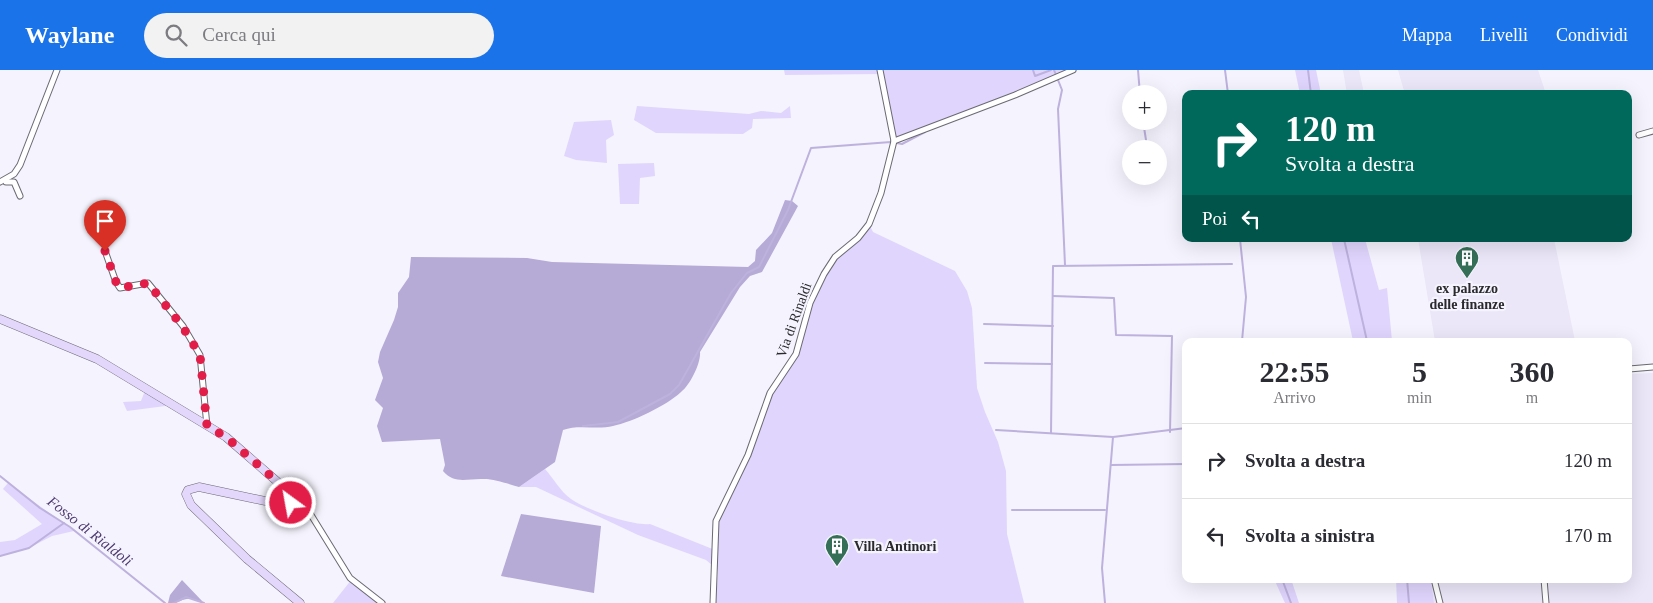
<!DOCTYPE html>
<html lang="it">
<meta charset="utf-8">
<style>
:root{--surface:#fff;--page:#f2f2f3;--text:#2b2b33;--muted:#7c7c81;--line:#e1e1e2;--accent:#1a73e8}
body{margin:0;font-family:Georgia,serif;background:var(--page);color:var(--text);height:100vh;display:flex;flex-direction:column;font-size:19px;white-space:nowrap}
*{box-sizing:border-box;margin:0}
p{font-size:16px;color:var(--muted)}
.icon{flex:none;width:28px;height:28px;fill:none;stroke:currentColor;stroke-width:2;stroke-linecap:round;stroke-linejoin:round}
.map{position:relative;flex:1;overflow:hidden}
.sheet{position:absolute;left:1182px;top:268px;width:450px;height:245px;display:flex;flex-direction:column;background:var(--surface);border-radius:10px;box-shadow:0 5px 20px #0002}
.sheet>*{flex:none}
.top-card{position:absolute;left:1182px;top:20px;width:450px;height:152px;border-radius:10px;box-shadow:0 5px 20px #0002;background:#00695c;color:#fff;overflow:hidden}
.tools{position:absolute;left:1122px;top:15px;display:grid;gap:10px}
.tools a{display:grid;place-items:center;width:45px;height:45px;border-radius:50%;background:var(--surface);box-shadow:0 5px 20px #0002;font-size:25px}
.pin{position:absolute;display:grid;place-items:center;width:42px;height:42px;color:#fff;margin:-51px -21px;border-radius:50% 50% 50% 0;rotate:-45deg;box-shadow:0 0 5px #0007}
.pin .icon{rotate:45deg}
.me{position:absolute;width:55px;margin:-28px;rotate:328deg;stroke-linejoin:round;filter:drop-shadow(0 0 4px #0008)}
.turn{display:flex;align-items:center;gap:18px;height:105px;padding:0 20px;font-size:22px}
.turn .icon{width:65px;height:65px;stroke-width:2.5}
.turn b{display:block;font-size:35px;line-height:42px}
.then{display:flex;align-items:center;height:48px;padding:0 20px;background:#0003;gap:10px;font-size:19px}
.eta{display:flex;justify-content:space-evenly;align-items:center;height:85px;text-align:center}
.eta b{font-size:30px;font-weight:600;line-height:35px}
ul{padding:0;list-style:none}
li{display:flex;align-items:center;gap:15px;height:75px;padding:0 20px;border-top:1px solid var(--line)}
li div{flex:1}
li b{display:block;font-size:19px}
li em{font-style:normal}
header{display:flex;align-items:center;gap:30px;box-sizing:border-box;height:70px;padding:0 25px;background:var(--accent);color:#fff}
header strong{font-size:24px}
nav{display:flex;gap:28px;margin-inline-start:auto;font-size:18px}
.search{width:350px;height:45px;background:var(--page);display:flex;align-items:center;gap:12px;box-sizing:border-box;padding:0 18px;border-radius:28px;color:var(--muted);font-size:19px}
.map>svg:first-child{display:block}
.built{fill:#ebe6f8}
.green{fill:#e0d5fd}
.forest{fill:#b6aad6}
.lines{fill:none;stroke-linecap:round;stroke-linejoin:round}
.stream{stroke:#bdb1dd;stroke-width:2}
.street-casing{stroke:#6b6972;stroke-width:7}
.secondary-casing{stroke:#6b6972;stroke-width:9}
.street{stroke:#fff;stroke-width:5}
.secondary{stroke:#e4d7fc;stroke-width:8}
.route{stroke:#e11d48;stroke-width:9;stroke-dasharray:0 16.2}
.labels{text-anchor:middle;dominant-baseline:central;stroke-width:4.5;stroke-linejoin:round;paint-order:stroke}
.poi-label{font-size:14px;font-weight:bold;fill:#2a292d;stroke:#f5f3fd}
.street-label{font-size:14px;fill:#2a292d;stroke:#f5f3fd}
.water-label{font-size:15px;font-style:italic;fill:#4d3a71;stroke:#f5f3fd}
</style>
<header>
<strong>Waylane</strong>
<div class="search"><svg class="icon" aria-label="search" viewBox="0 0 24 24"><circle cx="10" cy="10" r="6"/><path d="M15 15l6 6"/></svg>Cerca qui</div>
<nav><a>Mappa</a><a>Livelli</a><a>Condividi</a></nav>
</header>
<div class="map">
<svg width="1653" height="533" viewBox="0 0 1653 533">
<rect width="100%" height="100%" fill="#f5f3fd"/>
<g class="built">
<path d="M1343,0H1359L1364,24H1347Z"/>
<path d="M1398,0H1538L1546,24H1405Z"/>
<path d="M1418,169H1554L1575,271H1435Z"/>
<path d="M1653,303V533H1434L1431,509H1629V304Z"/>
</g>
<g class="green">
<path d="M784,0H1073L894,71L881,4L785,5Z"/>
<path d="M1295,0H1316L1321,24H1300Z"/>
<path d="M637,36L749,44L761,41L781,43L790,36L791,48L753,49L752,58L743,64L656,63L634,50Z"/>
<path d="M611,50L614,65L606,70L607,93L576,90L564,86L574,52Z"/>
<path d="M654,93L655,106L640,108L639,134H620L618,94Z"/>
<path d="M869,154L873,162L955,201L967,221L972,238L977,318L985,342L998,372L1006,401L1007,464L1024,533H716L718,500L706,490L638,465L536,417H519L545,399C553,408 561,422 571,429C587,440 632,456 650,454L715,480L716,451L748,385L770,323L790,295L810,233L835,187L858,168Z"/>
<path d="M1331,169H1365L1379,220L1387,218L1392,271H1353Z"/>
<path d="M146,318L173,335L127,341L123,332L141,331Z"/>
<path d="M8,413L74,461L52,466L29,478L0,486V472L15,470L42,454L3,419Z"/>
<path d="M352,509L382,533H333Z"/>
<path d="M1274,509H1291L1299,533H1285Z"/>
<path d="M1396,509H1431L1434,533H1397Z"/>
</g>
<g class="forest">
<path d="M785,130L792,131L798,136L762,202L750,206L740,217L700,282C701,293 690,315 681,322C666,336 632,352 613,356C597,360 578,354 563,360L555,392L519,417C508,414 495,409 484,409C468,408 455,415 443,401L445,395L440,369L382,372L377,356L383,338L375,330L383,308L378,292L380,282L394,250L398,237V223L409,207L411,187L527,188L552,192L748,197L755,191L756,180L772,163Z"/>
<path d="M521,444L601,456L594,523L501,506Z"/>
<path d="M182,510L203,532C182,524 185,533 168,533L170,525Z"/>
</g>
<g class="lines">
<g class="stream">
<path d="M1033,0L1035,6L1051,0"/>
<path d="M1054,0L1062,20L1058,39L1065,195"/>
<path d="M1138,0L1140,24"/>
<path d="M1225,0L1228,24"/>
<path d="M1308,0L1311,24"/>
<path d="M1143,51L1146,70"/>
<path d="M1240,169L1246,227L1242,271"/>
<path d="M1344,169L1367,271"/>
<path d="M1053,226L1114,228L1116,265L1172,266L1170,362"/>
<path d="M984,254L1053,256"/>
<path d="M985,293L1052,294"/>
<path d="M583,356L618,352L670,324L679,315L731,223L747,203L759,197L788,140L811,78L891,72L902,74L925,62"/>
<path d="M996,360L1113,367L1186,358"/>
<path d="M1051,363L1053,196L1232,194"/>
<path d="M1111,395L1186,394"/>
<path d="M0,406L40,438L70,457L165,533"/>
<path d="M1012,440H1105"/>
<path d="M0,486L29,478L64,453"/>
<path d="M1282,509L1291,533"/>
<path d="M1407,509L1409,533"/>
<path d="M174,533L186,527L204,533"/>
<path d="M1105,533L1102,498L1113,367"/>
</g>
<g class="street-casing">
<g id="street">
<path d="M1639,65L1653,61"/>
<path d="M894,71L1015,25L1073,0"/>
<path d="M0,112L14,104L20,95L57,0"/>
<path d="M6,112H14L20,126"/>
<path d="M105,181L116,212L120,218L148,213L183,256L200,285L207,356"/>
<path d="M1629,299L1653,297"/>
<path d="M292,429L308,440L350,508L382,533"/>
<path d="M1434,509L1440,533"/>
<path d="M1544,509L1546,533"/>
<path d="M713,533L716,451L748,385L770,323L796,284L810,233L824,204L835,187L858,168L869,154L881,123L894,71L880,0"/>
</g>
</g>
<g class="secondary-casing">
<path id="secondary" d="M0,249L97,289L226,367L288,421L292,429L291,433L284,435L199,417L188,420L186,424L191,435L247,489L300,533"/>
</g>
<use href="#street" class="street"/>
<use href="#secondary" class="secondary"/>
</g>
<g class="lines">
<path class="route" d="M105,181L116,212L120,218L148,213L182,256L200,285L207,356L226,367L288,421L292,429L291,433"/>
</g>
<defs>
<g id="building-pin" transform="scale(1.25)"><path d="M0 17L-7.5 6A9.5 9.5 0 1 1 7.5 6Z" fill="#366f58" stroke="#f5f3fd"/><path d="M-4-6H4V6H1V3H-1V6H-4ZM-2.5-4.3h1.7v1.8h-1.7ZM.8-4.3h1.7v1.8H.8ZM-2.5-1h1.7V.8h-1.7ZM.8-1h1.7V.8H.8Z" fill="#fff"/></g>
</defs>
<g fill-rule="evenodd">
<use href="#building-pin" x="1467" y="188"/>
<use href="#building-pin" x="837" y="476"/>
</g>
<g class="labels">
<g class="poi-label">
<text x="1467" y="218">ex palazzo<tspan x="1467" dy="16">delle finanze</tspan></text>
<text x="854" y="476" text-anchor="start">Villa Antinori</text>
</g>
<g class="street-label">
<text transform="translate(794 250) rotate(-70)">Via di Rinaldi</text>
</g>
<g class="water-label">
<text transform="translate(90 461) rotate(38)">Fosso di Rialdoli</text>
</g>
</g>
</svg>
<div class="tools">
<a>+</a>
<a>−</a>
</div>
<div class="pin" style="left:105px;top:181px;background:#d93025"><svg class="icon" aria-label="arrive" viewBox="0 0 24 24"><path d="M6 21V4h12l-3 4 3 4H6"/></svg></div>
<svg class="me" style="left:291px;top:433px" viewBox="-20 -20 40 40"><circle r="17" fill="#e11d48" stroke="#fff" stroke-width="3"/><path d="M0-11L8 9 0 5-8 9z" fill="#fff"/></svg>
<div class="top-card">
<div class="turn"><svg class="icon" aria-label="right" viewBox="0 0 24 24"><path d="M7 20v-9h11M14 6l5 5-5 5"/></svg><div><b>120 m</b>Svolta a destra</div></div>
<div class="then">Poi<svg class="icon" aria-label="left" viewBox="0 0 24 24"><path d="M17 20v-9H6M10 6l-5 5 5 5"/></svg></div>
</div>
<section class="sheet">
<div class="eta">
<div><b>22:55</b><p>Arrivo</p></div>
<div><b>5</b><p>min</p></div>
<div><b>360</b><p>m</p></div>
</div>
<ul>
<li><svg class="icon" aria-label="right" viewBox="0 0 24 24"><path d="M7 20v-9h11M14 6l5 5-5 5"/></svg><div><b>Svolta a destra</b></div><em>120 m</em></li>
<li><svg class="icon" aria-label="left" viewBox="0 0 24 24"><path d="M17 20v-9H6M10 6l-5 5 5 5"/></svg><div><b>Svolta a sinistra</b></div><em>170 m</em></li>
</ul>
</section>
</div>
